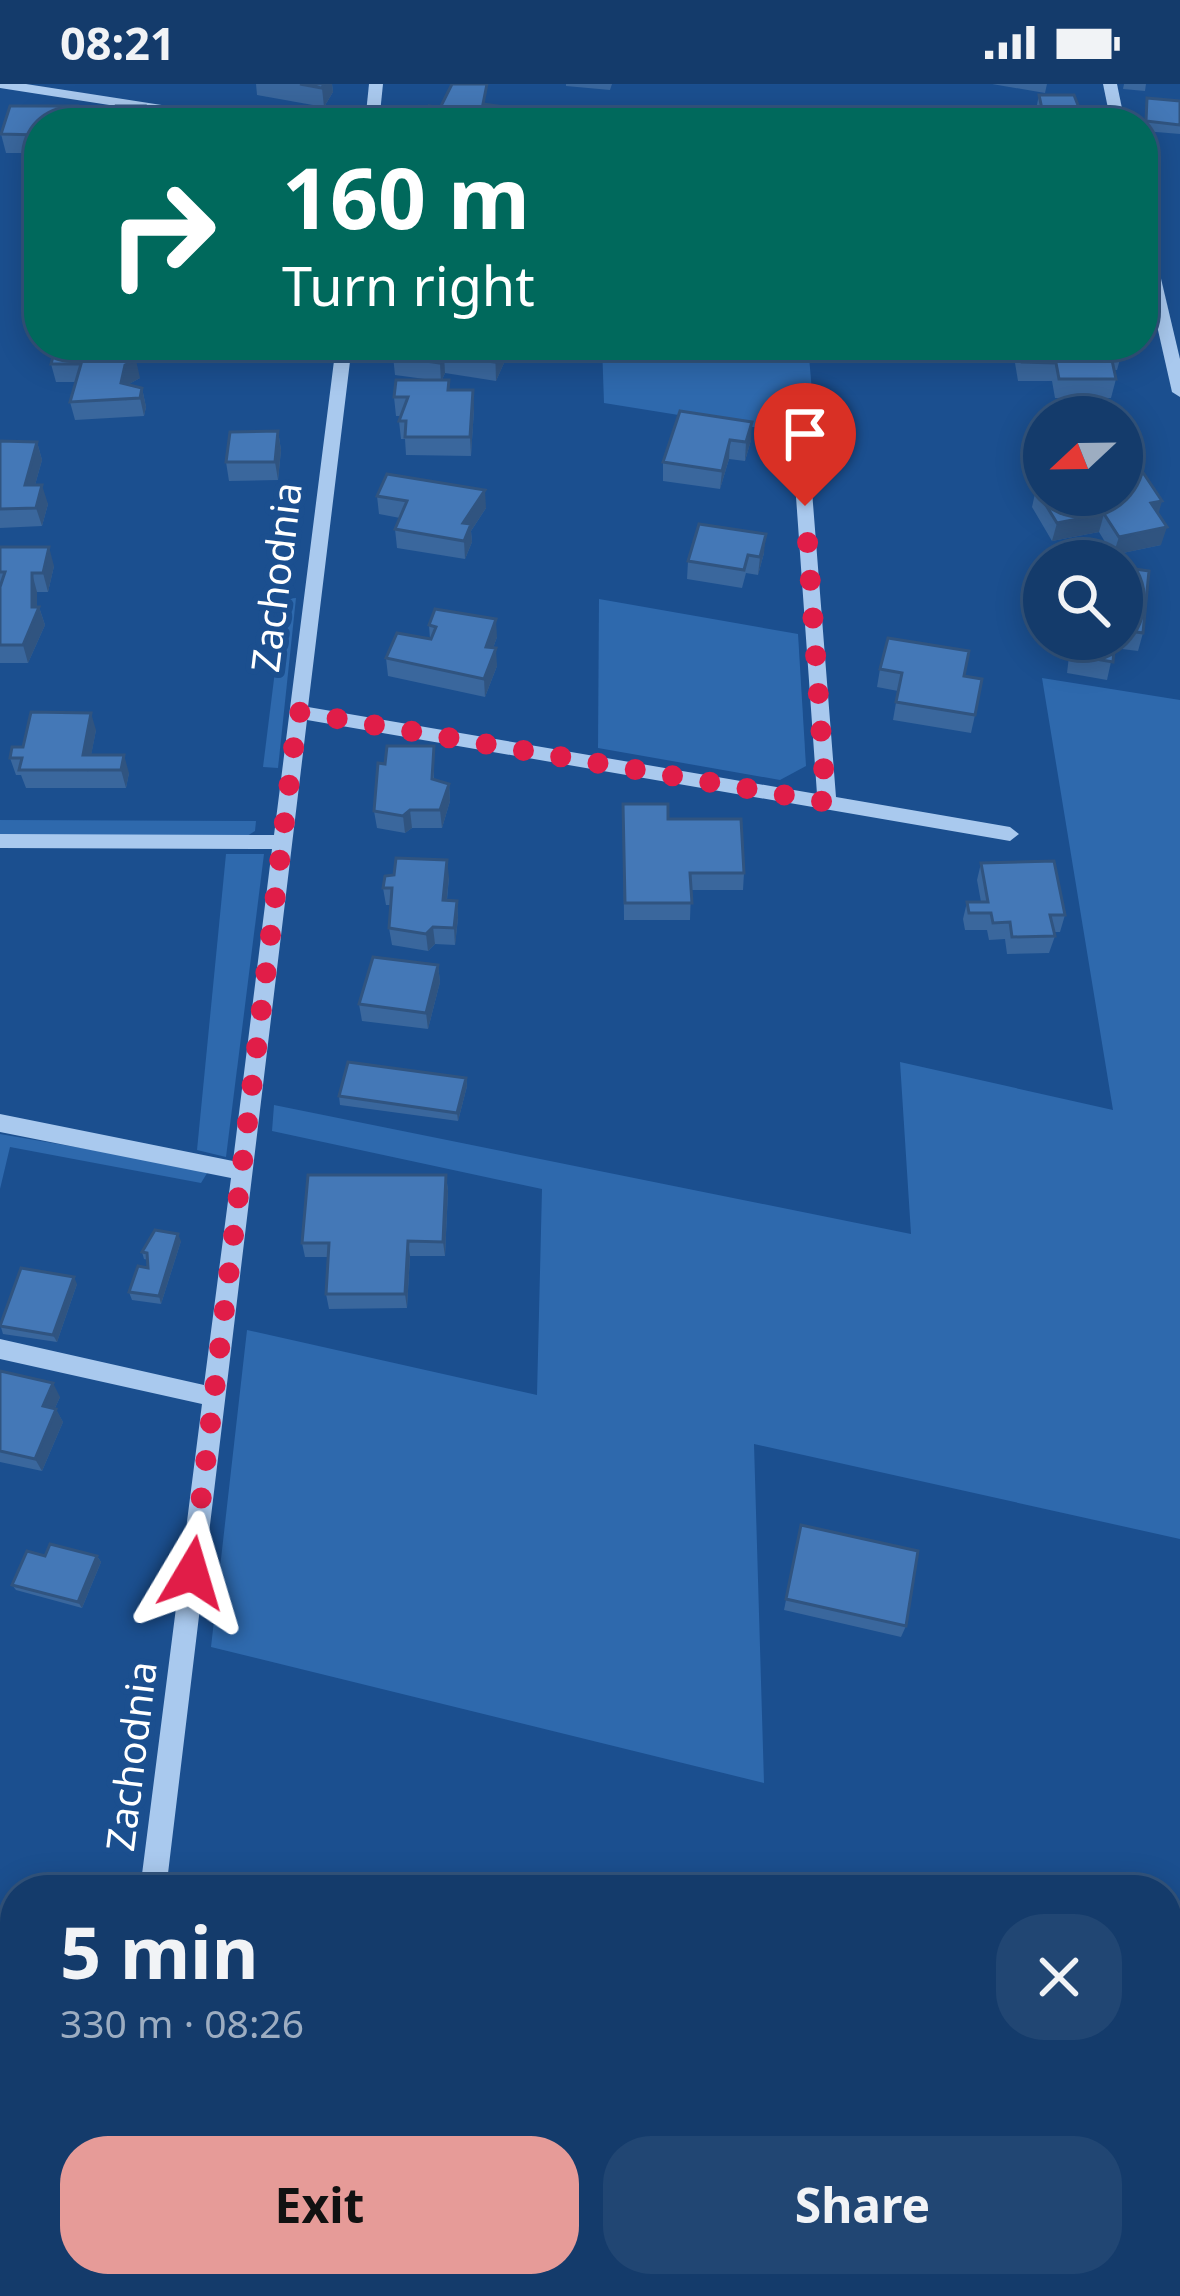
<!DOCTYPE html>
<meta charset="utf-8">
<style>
:root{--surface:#143b6b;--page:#214673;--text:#f1f3f6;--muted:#9dadc1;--line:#33557e;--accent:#e69b98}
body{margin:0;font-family:"Noto Sans",sans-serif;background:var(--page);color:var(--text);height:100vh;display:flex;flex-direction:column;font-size:45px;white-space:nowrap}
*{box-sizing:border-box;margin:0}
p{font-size:39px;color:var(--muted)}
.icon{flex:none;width:66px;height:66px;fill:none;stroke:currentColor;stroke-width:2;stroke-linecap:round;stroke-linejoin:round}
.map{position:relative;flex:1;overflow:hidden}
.drawer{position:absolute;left:0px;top:1791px;width:1182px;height:423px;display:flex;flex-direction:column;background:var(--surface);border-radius:48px 48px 0 0;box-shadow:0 6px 30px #0003,0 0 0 3px var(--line)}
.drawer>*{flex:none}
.top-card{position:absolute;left:24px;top:24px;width:1134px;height:252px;border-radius:48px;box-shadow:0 6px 30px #0003,0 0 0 3px var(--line);background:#00695c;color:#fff;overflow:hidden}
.needle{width:78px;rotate:248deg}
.tools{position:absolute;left:1023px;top:312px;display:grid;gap:24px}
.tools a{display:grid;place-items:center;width:120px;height:120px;border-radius:50%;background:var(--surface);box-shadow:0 6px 30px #0003,0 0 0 3px var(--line);font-size:60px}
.pin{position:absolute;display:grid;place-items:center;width:102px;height:102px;color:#fff;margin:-123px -51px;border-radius:50% 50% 50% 0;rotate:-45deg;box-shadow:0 0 12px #0007}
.pin .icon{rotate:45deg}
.me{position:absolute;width:132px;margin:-66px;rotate:7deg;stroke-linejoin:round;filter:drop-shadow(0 0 9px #0008)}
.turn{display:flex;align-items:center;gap:42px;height:252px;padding:0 60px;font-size:54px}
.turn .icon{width:156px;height:156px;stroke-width:2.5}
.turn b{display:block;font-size:84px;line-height:102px}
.round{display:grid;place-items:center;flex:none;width:126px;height:126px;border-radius:48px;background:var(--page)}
.summary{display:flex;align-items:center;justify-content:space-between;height:204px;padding:0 60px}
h1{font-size:72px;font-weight:700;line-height:90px}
.primary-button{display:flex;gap:24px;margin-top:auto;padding:24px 60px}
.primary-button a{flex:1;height:138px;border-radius:48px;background:var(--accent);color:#111;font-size:48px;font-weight:700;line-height:138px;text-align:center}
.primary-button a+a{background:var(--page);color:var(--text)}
.status{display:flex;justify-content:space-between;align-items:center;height:84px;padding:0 60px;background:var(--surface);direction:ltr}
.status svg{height:33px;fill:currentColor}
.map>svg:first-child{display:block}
.green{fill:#2e69ad}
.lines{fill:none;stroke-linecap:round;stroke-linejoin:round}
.minor{fill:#a9c9ee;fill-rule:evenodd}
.wall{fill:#3a679d}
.shaded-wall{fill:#305480}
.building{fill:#4478b7;stroke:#305480;stroke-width:3}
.route{stroke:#e11d48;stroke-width:21;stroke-dasharray:0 37.8}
.labels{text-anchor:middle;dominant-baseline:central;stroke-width:12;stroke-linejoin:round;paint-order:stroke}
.street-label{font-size:39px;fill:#fff;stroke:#1b4f8f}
</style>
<div class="status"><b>08:21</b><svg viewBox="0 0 49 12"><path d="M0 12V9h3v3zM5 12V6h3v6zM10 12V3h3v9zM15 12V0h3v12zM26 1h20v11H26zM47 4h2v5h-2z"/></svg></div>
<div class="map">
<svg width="1180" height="2212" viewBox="0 0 1180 2212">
<rect width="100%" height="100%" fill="#1b4f8f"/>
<g class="green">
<path d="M602,261H808L816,353L604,319Z"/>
<path d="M296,514L278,684L263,683L284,515Z"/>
<path d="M599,515L798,550L806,682L780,696L598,664Z"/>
<path d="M1042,594L1180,616V1455L754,1360L764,1699L211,1563L247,1246L537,1311L542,1105L272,1047L274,1021L911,1150L900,978L1113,1026Z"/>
<path d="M0,736L256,737L255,747L247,752L0,751Z"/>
<path d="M226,770H264L226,1073L197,1066Z"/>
<path d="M0,1050L209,1086L201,1099L10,1063L0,1105Z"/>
<path d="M0,1988L15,1992V2137L0,2133Z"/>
<rect x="584" y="2199" width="145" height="13"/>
</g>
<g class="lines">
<g class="minor">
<path d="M0,0H26L252,35L259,39H225L0,4Z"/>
<path d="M369,0H383L379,39H365Z"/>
<path d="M1103,0H1117L1125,39H1111Z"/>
<path d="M1143,144L1150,148L1180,275V313L1172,308L1143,180Z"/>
<path d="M336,261H352L308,623L817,710L792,356L800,351L808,356L836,713L1010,743L1019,750L1010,757L307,636L166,1806H140L202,1320L0,1275V1255L204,1301L231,1094L0,1048V1030L233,1077L272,765L0,764V750L274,751Z"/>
<path d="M0,1948L15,1952V1978L0,1974Z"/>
<path d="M91,2199H119L118,2212H90Z"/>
</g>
</g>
<g class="wall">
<path d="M256,0H332L333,8L324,23L257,11Z"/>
<path d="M566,0H612L610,6L566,2Z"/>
<path d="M992,0H1047L1045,9Z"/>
<path d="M1124,0H1146L1145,7L1123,5Z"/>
<path d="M1039,11L1085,39H1037L1035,30Z"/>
<path d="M1147,14L1180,17V50L1144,47Z"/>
<path d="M487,21L512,24V39H423V35L440,24Z"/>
<path d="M39,39V69H6L1,50Z"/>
<path d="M99,261L100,265L140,294L129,300L142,304L146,323L144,332L75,336L70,318L75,298H56L51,280Z"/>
<path d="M399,261H512L511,264L503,263L504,279L496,297L445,289L442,296L450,306L474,325L471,372L406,371L405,355H401L399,337L401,332H396L394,313L432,296L395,291L393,272Z"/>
<path d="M1012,261H1120L1122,268L1117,286H1114L1116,295L1111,314H1055L1052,297H1018Z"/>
<path d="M680,327L751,356L745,377L729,375L720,405L663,397V378Z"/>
<path d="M278,347L281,366L278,396L229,397L226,378Z"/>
<path d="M0,357L37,358L42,376L35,401L48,420L42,442L0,444Z"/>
<path d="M1036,405L1158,430L1161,461L1113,471L1099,448L1052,457L1032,423Z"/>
<path d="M377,412L486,424L471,447L472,458L465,475L397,464L395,445L400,434L379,430Z"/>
<path d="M0,463L54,482L48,508H37V523H39L45,541L28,579H0Z"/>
<path d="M764,469L758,491L746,489L742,504L687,495L688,477Z"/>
<path d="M1122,483L1143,549L1138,567L1114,564L1107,596L1067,589L1071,555H1122Z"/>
<path d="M429,541L497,553L493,564L497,582L485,613L388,592L386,574L430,555Z"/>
<path d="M880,585L964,592L975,631L971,649L893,636L898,607L877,603Z"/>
<path d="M96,646L91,671L129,689L126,704H26L21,691H16L10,674L23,663Z"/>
<path d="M434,662V696L449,700L450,717L442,744H412L405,749L377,744L374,727L385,680Z"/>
<path d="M623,720L668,735L744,789L743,806H691L690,836H624Z"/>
<path d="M981,779L1065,831L1060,848H1054L1055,852L1049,869L1007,870L1005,855L989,856L987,846H965L963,835L967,818H981L977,796Z"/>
<path d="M449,793L447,816L457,817L458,834L455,861L435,860L428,867L392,861L389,844L391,821H386L383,804Z"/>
<path d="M438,881L440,898L428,945L362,937L359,920Z"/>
<path d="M466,994L467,1002L458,1037L340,1021L339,1012Z"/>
<path d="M446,1091L448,1107L445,1172H410L407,1224L329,1225L326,1210L328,1173H305L302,1159Z"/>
<path d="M181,1157L161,1220L132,1216L129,1208L148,1184V1176L144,1175L142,1168Z"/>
<path d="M77,1200L57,1258L3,1250L0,1240Z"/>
<path d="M0,1287L60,1313L55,1324L63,1338L42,1387L0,1378Z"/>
<path d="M801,1441L906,1542L901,1553L784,1526Z"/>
<path d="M45,1472H97L101,1478L82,1524L16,1506L12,1501Z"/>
</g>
<g class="shaded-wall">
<path d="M324,0H332L333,8L324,23L322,4Z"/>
<path d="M77,22L80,39H72Z"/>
<path d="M495,261H502L504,279L496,297Z"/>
<path d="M444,271L445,289L441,298L440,279Z"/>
<path d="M136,276L140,294L129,300L126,317L121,299L125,281Z"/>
<path d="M142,304L146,323L144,332L140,314Z"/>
<path d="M473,306L474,325L471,372L470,353Z"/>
<path d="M752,338L751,356L745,377L746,358Z"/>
<path d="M278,347L281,366L278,396L275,378Z"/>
<path d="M730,356L729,375L720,405L722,387Z"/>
<path d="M37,358L42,376L30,419L25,401Z"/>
<path d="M42,401L48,420L42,442L36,424Z"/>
<path d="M485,406L486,424L471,447L472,458L465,475L463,439Z"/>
<path d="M1162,417L1157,435L1151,419Z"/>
<path d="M1104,430L1099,448L1052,457L1057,439Z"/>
<path d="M1167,443L1161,461L1113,471L1119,453Z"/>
<path d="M766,450L764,469L758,491L760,473Z"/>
<path d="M49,463L54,482L48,508L43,489Z"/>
<path d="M32,489L37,508V527L39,523L45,541L28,579L23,561L32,523Z"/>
<path d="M496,535L497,553L487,581L486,563Z"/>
<path d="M496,564L497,582L485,613L484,595Z"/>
<path d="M91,629L96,646L88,688L83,671Z"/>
<path d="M124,671L129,689L126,704L121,686Z"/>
<path d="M449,700L450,717L442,744L440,726Z"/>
<path d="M410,726L412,744L405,749L403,732Z"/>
<path d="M447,776L449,793L445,833L443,816Z"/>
<path d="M457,817L458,834L455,861L454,844Z"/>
<path d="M433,843L435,860L428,867L426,850Z"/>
<path d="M438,881L440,898L428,945L426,929Z"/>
<path d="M466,994L467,1002L458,1037L457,1029Z"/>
<path d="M446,1091L448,1107L445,1172L443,1158Z"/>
<path d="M178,1150L181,1157L161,1220L159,1212Z"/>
<path d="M408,1157L410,1172L407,1224L405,1210Z"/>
<path d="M74,1193L77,1200L57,1258L53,1251Z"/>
<path d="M53,1299L60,1313L50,1335L43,1322Z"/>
<path d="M56,1325L63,1338L42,1387L35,1375Z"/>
<path d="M97,1472L101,1478L82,1524L78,1518Z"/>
</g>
<g class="building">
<path d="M300,0H324L322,4Z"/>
<path d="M452,0H487L483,20L512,24L505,39H456L423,35L429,22L440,24Z"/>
<path d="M1039,11H1074L1085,39H1045Z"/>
<path d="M1147,14L1180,17V41L1146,37Z"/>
<path d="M10,22H77L72,39H39V51L1,50Z"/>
<path d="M116,22H145L142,37L179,39H92L93,37H112Z"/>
<path d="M56,261H97L96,265H129L136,276L125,281L121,299L142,304L140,314L70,318L81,280H51Z"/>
<path d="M399,261H503L495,278L444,271L440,279L393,272Z"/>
<path d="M1019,261H1120L1122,268L1110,267L1116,295H1059L1056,279L1022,278Z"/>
<path d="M396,296H449L448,306H473L470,353H405L406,337H399L408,313H394Z"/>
<path d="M680,327L752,338L746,358L730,356L722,387L663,378Z"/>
<path d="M278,347L275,378H226L230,348Z"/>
<path d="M0,357L37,358L25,401H42L36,424L0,425Z"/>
<path d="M1140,384L1162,417L1151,419L1167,443L1119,453L1104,430L1057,439L1036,405L1044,403V411H1122V387Z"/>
<path d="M387,390L485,406L463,439L471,440L464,457L395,445L407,417L377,412Z"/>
<path d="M699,440L766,450L760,473L748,471L744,486L688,477Z"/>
<path d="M0,463H49L43,489H32V523H39L23,561H0V503L5,488H0Z"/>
<path d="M1122,483L1149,487L1143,549L1122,546Z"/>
<path d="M435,525L496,535L486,563L496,564L484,595L386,574L397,549L431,555L436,543L429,541Z"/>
<path d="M888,554L969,567L964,592L982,595L975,631L896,618L902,589L880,585Z"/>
<path d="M1074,555H1115L1113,578L1072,571Z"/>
<path d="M31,628L91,629L83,671H124L121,686H19L22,674H10L12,663H23Z"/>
<path d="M387,662H434L432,695L449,700L440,726H410L403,732L374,727L378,679L385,680Z"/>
<path d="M623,720H668V735H741L744,789H690L692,819H625Z"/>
<path d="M396,774L447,776L443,816L457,817L454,844L433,843L426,850L389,844L392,804H383L385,792L394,791Z"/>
<path d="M1054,777L1065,831H1050L1055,852L1012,853L1010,838L993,839L991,829H969L967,818H988L981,779Z"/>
<path d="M373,873L438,881L426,929L359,920Z"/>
<path d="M348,978L466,994L457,1029L339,1012Z"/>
<path d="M308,1091H446L443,1158L408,1157L405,1210H326L329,1159H302Z"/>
<path d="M155,1146L178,1150L159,1212L129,1208L138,1182L148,1184L147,1169L142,1168Z"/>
<path d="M21,1184L74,1193L53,1251L0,1242Z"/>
<path d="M0,1287L53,1299L43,1322L56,1325L35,1375L0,1367Z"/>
<path d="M801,1441L918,1467L906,1542L786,1515Z"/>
<path d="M50,1460L97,1472L78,1518L12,1501L27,1467L45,1472Z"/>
</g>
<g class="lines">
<path class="route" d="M192,1489L298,628L826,718L805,422"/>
</g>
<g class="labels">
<g class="street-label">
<text transform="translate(275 493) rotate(-83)">Zachodnia</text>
<text transform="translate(130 1672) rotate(-83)">Zachodnia</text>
</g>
</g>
</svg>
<div class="tools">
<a><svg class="needle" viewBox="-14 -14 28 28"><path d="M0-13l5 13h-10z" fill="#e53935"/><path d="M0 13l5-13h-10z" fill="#9dadc1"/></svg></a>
<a><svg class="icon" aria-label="search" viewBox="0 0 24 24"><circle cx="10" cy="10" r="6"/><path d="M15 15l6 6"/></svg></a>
</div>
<div class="pin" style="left:805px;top:422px;background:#d93025"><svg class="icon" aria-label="arrive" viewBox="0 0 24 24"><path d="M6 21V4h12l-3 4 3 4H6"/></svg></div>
<svg class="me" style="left:192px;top:1489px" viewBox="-20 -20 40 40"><path d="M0-17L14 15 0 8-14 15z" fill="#e11d48" stroke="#fff" stroke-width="4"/></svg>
<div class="top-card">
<div class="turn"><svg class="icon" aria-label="right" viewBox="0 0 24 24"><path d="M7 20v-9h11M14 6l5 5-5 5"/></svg><div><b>160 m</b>Turn right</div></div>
</div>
<section class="drawer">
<div class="summary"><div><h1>5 min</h1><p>330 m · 08:26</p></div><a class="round"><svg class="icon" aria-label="close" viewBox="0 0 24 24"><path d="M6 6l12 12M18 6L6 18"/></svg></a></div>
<div class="primary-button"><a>Exit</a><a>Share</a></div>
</section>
</div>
